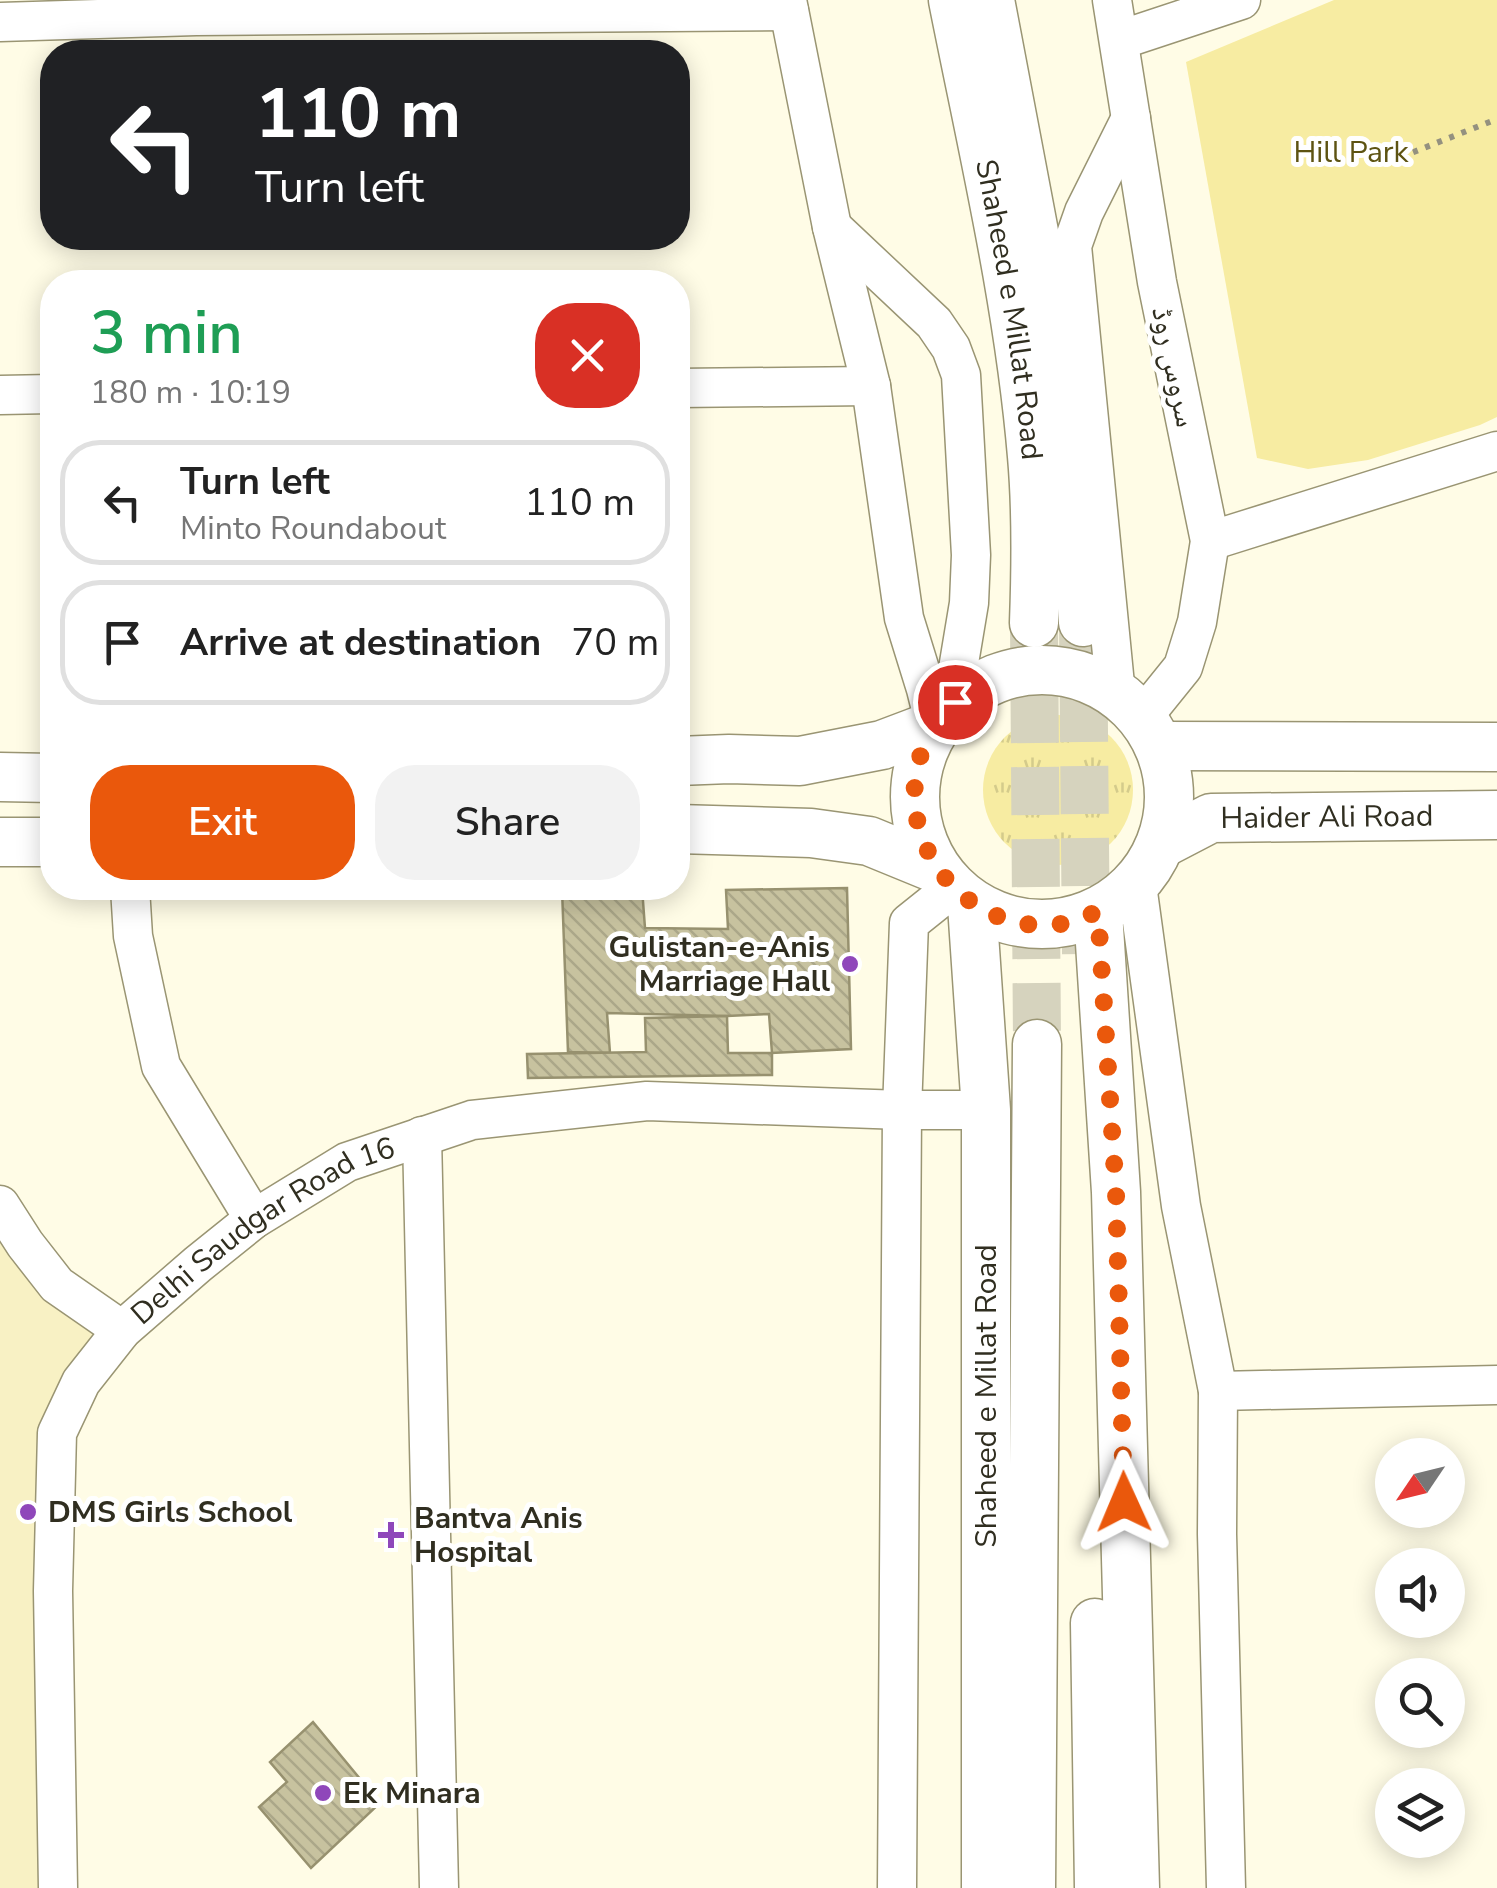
<!DOCTYPE html>
<meta charset="utf-8">
<style>
:root{--surface:#fff;--page:#f2f2f2;--text:#222;--muted:#767676;--line:#e0e0e0;--accent:#ea580c}
body{margin:0;font-family:"Nunito Sans","Noto Naskh Arabic",sans-serif;background:var(--page);color:var(--text);height:100vh;display:flex;flex-direction:column;font-size:38px;white-space:nowrap}
*{box-sizing:border-box;margin:0}
p{font-size:32px;color:var(--muted)}
.icon{flex:none;width:55px;height:55px;fill:none;stroke:currentColor;stroke-width:2;stroke-linecap:round;stroke-linejoin:round}
.map{position:relative;flex:1;overflow:hidden}
.panel{position:absolute;left:40px;top:270px;width:650px;height:630px;display:flex;flex-direction:column;background:var(--surface);border-radius:40px;box-shadow:0 5px 25px #0003}
.panel>*{flex:none}
.top-card{position:absolute;left:40px;top:40px;width:650px;height:210px;border-radius:40px;box-shadow:0 5px 25px #0003;background:#202124;color:#fff;overflow:hidden}
.needle{width:65px;rotate:235deg}
.fabs{position:absolute;left:1375px;top:1438px;display:grid;gap:20px}
.fabs a{display:grid;place-items:center;width:90px;height:90px;border-radius:50%;background:var(--surface);box-shadow:0 5px 25px #0003;font-size:50px}
.pin{position:absolute;display:grid;place-items:center;width:85px;height:85px;color:#fff;margin:-42px;border:5px solid #fff;border-radius:50%;box-shadow:0 2px 10px #0007}
.me{position:absolute;width:110px;margin:-55px;rotate:359deg;stroke-linejoin:round;filter:drop-shadow(0 0 8px #0008)}
.turn{display:flex;align-items:center;gap:35px;height:210px;padding:0 50px;font-size:45px}
.turn .icon{width:130px;height:130px;stroke-width:2.5}
.turn b{display:block;font-size:70px;line-height:85px}
.round{display:grid;place-items:center;flex:none;width:105px;height:105px;border-radius:40px;background:var(--page)}
.overview{display:flex;align-items:center;justify-content:space-between;height:170px;padding:0 50px}
h1{font-size:60px;font-weight:600;line-height:75px;color:#1e9e55}
.primary-button{display:flex;gap:20px;margin-top:auto;padding:20px 50px}
.primary-button a{flex:1;height:115px;border-radius:40px;background:var(--accent);color:#fff;font-size:40px;font-weight:600;line-height:115px;text-align:center}
.primary-button a+a{background:var(--page);color:var(--text)}
ul{padding:0;list-style:none}
li{display:flex;align-items:center;gap:30px;height:125px;margin:0 20px 15px;padding:0 30px;border:5px solid var(--line);border-radius:40px}
li div{flex:1}
li b{display:block;font-size:38px}
li em{font-style:normal}
.map>svg:first-child{display:block}
.built{fill:#f8f1c4}
.grass{fill:url(#grass-tufts)}
.park{fill:#f7eca2}
.building{fill:url(#building-back-hatch);stroke:#97916f;stroke-width:2.5}
.lines{fill:none;stroke-linecap:round;stroke-linejoin:round}
.major-tunnel{stroke:#d6d3be;stroke-width:48;stroke-dasharray:48 24;stroke-linecap:butt}
.minor-casing{stroke:#9a9573;stroke-width:41}
.major-casing{stroke:#9a9573;stroke-width:51}
.path{stroke:#94917f;stroke-width:6;stroke-dasharray:5 8;stroke-linecap:butt}
.minor{stroke:#fff;stroke-width:38}
.major{stroke:#fff;stroke-width:48}
.route{stroke:#ea580c;stroke-width:18;stroke-dasharray:0 32.4}
.poi-dot{fill:#8f47ba;stroke:#fff;stroke-width:4}
.labels{text-anchor:middle;dominant-baseline:central;stroke-width:10;stroke-linejoin:round;paint-order:stroke}
.park-label{font-size:30px;fill:#5d5312;stroke:#fff}
.street-label{font-size:30px;fill:#302e20;stroke:#fff}
.poi-label{font-size:30px;font-weight:bold;fill:#302e20;stroke:#fff;text-anchor:start}
</style>
<div class="map">
<svg width="1497" height="1888" viewBox="0 0 1497 1888">
<defs>
<pattern id="grass-tufts" width="24" height="20" patternUnits="userSpaceOnUse" patternTransform="scale(2.5)"><rect width="24" height="20" fill="#f7eca2"/><path d="M3 7l-1-3M5 7V3M7 7l1-3M15 17l-1-3M17 17v-4M19 17l1-3" fill="none" stroke="#d4cb8b"/></pattern>
<pattern id="building-back-hatch" width="6" height="6" patternUnits="userSpaceOnUse" patternTransform="scale(2.5)"><rect width="6" height="6" fill="#c7c29f"/><path d="M-1 5l2 2M0 0l6 6M5-1l2 2" fill="none" stroke="#aba789"/></pattern>
</defs>
<rect width="100%" height="100%" fill="#fffce6"/>
<path class="built" d="M0,1205L122,1330L57,1433L58,1888H0Z"/>
<circle class="grass" cx="1058" cy="790" r="75"/>
<path class="park" d="M1334,0H1497V417L1480,425L1368,460L1308,469L1257,458L1186,62Z"/>
<g class="building">
<path d="M642,888L645,928L728,929L726,890L847,888L851,1049L772,1053L769,1014L727,1016L607,1013L610,1053L568,1052L562,889Z"/>
<path d="M727,1016L728,1053H772V1075L528,1078L527,1054L646,1052L645,1018Z"/>
<path d="M313,1722L380,1803L311,1868L259,1807L287,1782L270,1762Z"/>
</g>
<g class="lines">
<g class="major-tunnel">
<path d="M1083,622L1086,954"/>
<path d="M1034,623L1037,1044"/>
</g>
<g class="minor-casing">
<g id="minor">
<path d="M787,0L832,227L871,386L904,618L926,689L935,725"/>
<path d="M1112,0L1157,282L1210,541L1197,622L1183,667L1141,719"/>
<path d="M0,22L196,16L789,11"/>
<path d="M1120,40L1241,0"/>
<path d="M832,227L934,323L951,348L961,375L971,555L969,603L952,705"/>
<path d="M678,388L871,386"/>
<path d="M0,395L52,394"/>
<path d="M1210,541L1497,451"/>
<path d="M1116,695L1072,246L1084,212L1131,118"/>
<path d="M1137,885L1181,1206L1218,1391L1217,1534L1226,1888"/>
<path d="M130,888L133,936L161,1066L254,1219"/>
<path d="M422,1136L439,1888"/>
<path d="M0,1205L25,1244L57,1285L122,1330"/>
<path d="M1218,1391L1497,1385"/>
<path id="s1" d="M58,1888L53,1591L57,1433L81,1382L122,1330L198,1264L254,1219L347,1162L472,1120L647,1101L902,1110H986"/>
<path d="M897,1888L902,1110L909,923L954,887"/>
</g>
</g>
<g class="major-casing">
<g id="major">
<path id="s2" d="M953,0C983,151 1019,303 1032,456C1037,512 1036,568 1034,623"/>
<path d="M990,0L1051,322L1074,492L1083,622"/>
<circle cx="1042" cy="797" r="127"/>
<path d="M1160,746L1497,747"/>
<path d="M678,761L729,759L800,761L882,745L935,725"/>
<path d="M0,777L52,778"/>
<path d="M678,829L811,833L869,841L935,868"/>
<path d="M0,842H52"/>
<path id="s3" d="M1163,843L1211,818L1497,815"/>
<path d="M972,905L986,1110V1888"/>
<path d="M1098,912L1116,1192L1135,1888"/>
<path d="M1095,1623L1099,1888"/>
<path d="M1031,1888L1037,1044"/>
</g>
</g>
<path class="path" d="M1401,157L1497,119"/>
<use href="#minor" class="minor"/>
<use href="#major" class="major"/>
</g>
<g class="lines">
<path class="route" d="M955,702C940,720 925,737 919,761C896,845 965,931 1053,925C1068,924 1084,916 1098,912L1116,1192L1124,1502"/>
</g>
<g class="poi-dot">
<circle cx="850" cy="964" r="10"/>
<circle cx="28" cy="1512" r="10"/>
<path d="M386 1520h10v10h10v10h-10v10h-10v-10h-10v-10h10z"/>
<circle cx="323" cy="1793" r="10"/>
</g>
<g class="labels">
<g class="park-label">
<text x="1351" y="152">Hill Park</text>
</g>
<g class="street-label">
<text stroke="none"><textPath href="#s2" startOffset="315">Shaheed e Millat Road</textPath></text>
<text transform="translate(1174 367) rotate(78)">سروس روڈ</text>
<text stroke="none"><textPath href="#s3" startOffset="170">Haider Ali Road</textPath></text>
<text stroke="none"><textPath href="#s1" startOffset="752">Delhi Saudgar Road 16</textPath></text>
<text transform="translate(986 1396) rotate(-90)">Shaheed e Millat Road</text>
</g>
<g class="poi-label">
<text x="830" y="947" text-anchor="end">Gulistan-e-Anis<tspan x="830" dy="34">Marriage Hall</tspan></text>
<text x="48" y="1512">DMS Girls School</text>
<text x="414" y="1518">Bantva Anis<tspan x="414" dy="34">Hospital</tspan></text>
<text x="343" y="1793">Ek Minara</text>
</g>
</g>
</svg>
<div class="fabs">
<a><svg class="needle" viewBox="-14 -14 28 28"><path d="M0-13l5 13h-10z" fill="#e53935"/><path d="M0 13l5-13h-10z" fill="#767676"/></svg></a>
<a><svg class="icon" aria-label="sound" viewBox="0 0 24 24"><path d="M4 9h4l5-4v14l-5-4H4zM17 9q2 3 0 6"/></svg></a>
<a><svg class="icon" aria-label="search" viewBox="0 0 24 24"><circle cx="10" cy="10" r="6"/><path d="M15 15l6 6"/></svg></a>
<a><svg class="icon" aria-label="layers" viewBox="0 0 24 24"><path d="M12 4l9 5-9 5-9-5zM3 14l9 5 9-5"/></svg></a>
</div>
<div class="pin" style="left:955px;top:702px;background:#d93025"><svg class="icon" aria-label="arrive" viewBox="0 0 24 24"><path d="M6 21V4h12l-3 4 3 4H6"/></svg></div>
<svg class="me" style="left:1124px;top:1502px" viewBox="-20 -20 40 40"><path d="M0-17L14 15 0 8-14 15z" fill="#ea580c" stroke="#fff" stroke-width="4"/></svg>
<div class="top-card">
<div class="turn"><svg class="icon" aria-label="left" viewBox="0 0 24 24"><path d="M17 20v-9H6M10 6l-5 5 5 5"/></svg><div><b>110 m</b>Turn left</div></div>
</div>
<section class="panel">
<div class="overview"><div><h1>3 min</h1><p>180 m · 10:19</p></div><a class="round" style="background:#d93025;color:#fff"><svg class="icon" aria-label="close" viewBox="0 0 24 24"><path d="M6 6l12 12M18 6L6 18"/></svg></a></div>
<ul>
<li><svg class="icon" aria-label="left" viewBox="0 0 24 24"><path d="M17 20v-9H6M10 6l-5 5 5 5"/></svg><div><b>Turn left</b><p>Minto Roundabout</p></div><em>110 m</em></li>
<li><svg class="icon" aria-label="arrive" viewBox="0 0 24 24"><path d="M6 21V4h12l-3 4 3 4H6"/></svg><div><b>Arrive at destination</b></div><em>70 m</em></li>
</ul>
<div class="primary-button"><a>Exit</a><a>Share</a></div>
</section>
</div>
